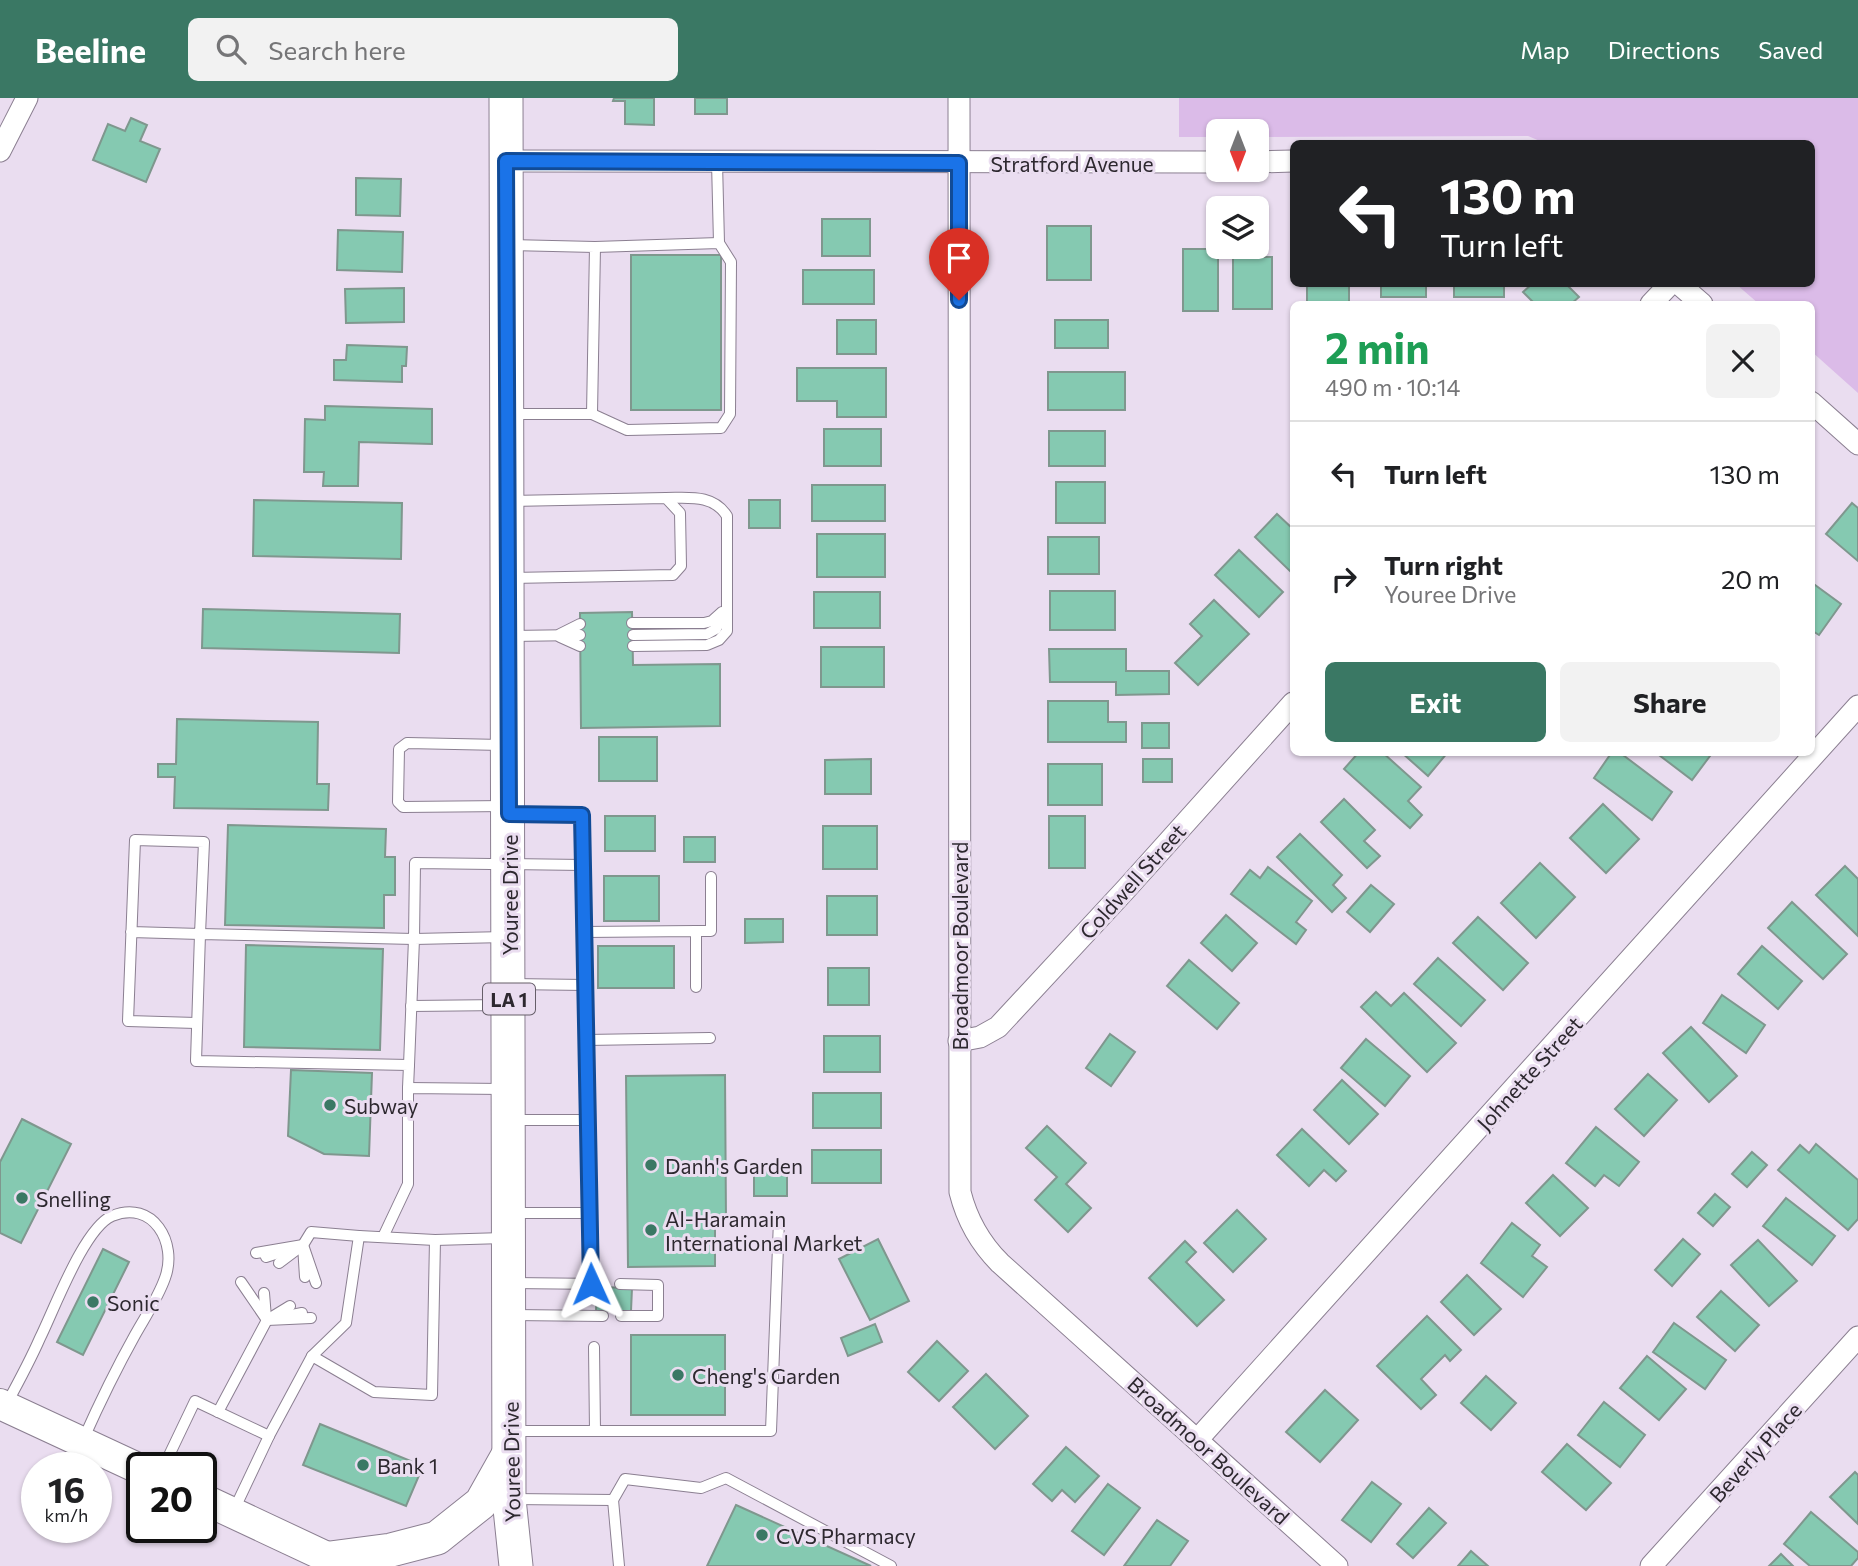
<!DOCTYPE html>
<meta charset="utf-8">
<style>
:root{--surface:#fff;--page:#f2f2f2;--text:#202124;--muted:#757577;--line:#e0e0e0;--accent:#3a7864}
body{margin:0;font-family:Commissioner,sans-serif;background:var(--page);color:var(--text);height:100vh;display:flex;flex-direction:column;font-size:26px;white-space:nowrap}
*{box-sizing:border-box;margin:0}
p{font-size:23px;color:var(--muted)}
.icon{flex:none;width:38px;height:38px;fill:none;stroke:currentColor;stroke-width:2;stroke-linecap:round;stroke-linejoin:round}
.map{position:relative;flex:1;overflow:hidden}
.sheet{position:absolute;left:1290px;top:203px;width:525px;height:455px;display:flex;flex-direction:column;background:var(--surface);border-radius:10px;box-shadow:0 2px 5px #0004}
.sheet>*{flex:none}
.top-card{position:absolute;left:1290px;top:42px;width:525px;height:147px;border-radius:10px;box-shadow:0 2px 5px #0004;background:#202124;color:#fff;overflow:hidden}
.needle{width:46px;rotate:180deg}
.buttons{position:absolute;left:1206px;top:21px;display:grid;gap:14px}
.buttons a{display:grid;place-items:center;width:63px;height:63px;border-radius:10px;background:var(--surface);box-shadow:0 2px 5px #0004;font-size:35px}
.speed{position:absolute;left:21px;top:1354px;display:flex;gap:14px;font-size:35px;font-weight:700;text-align:center}
.speed>*{display:grid;place-content:center;width:91px;height:91px;border-radius:50%;background:var(--surface);box-shadow:0 2px 5px #0004;line-height:1}
.speed small{font-size:18px;font-weight:400}
.speed .limit{border:4px solid #111;border-radius:10px;background:#fff;color:#111}
.pin{position:absolute;display:grid;place-items:center;width:60px;height:60px;color:#fff;margin:-72px -30px;border-radius:50% 50% 50% 0;rotate:-45deg;box-shadow:0 0 7px #0007}
.pin .icon{rotate:45deg}
.me{position:absolute;width:77px;margin:-38px;rotate:359deg;stroke-linejoin:round;filter:drop-shadow(0 0 5px #0008)}
.turn{display:flex;align-items:center;gap:24px;height:147px;padding:0 35px;font-size:32px}
.turn .icon{width:91px;height:91px;stroke-width:2.5}
.turn b{display:block;font-size:49px;line-height:60px}
.round{display:grid;place-items:center;flex:none;width:74px;height:74px;border-radius:10px;background:var(--page)}
.head{display:flex;align-items:center;justify-content:space-between;height:119px;padding:0 35px}
h1{font-size:42px;font-weight:700;line-height:52px;color:#1e9e55}
.action{display:flex;gap:14px;margin-top:auto;padding:14px 35px}
.action a{flex:1;height:80px;border-radius:10px;background:var(--accent);color:#fff;font-size:28px;font-weight:700;line-height:80px;text-align:center}
.action a+a{background:var(--page);color:var(--text)}
ul{padding:0;list-style:none}
li{display:flex;align-items:center;gap:21px;height:105px;padding:0 35px;border-top:2px solid var(--line)}
li div{flex:1}
li b{display:block;font-size:26px}
li em{font-style:normal}
header{display:flex;align-items:center;gap:42px;box-sizing:border-box;height:98px;padding:0 35px;background:var(--accent);color:#fff}
header strong{font-size:33px}
nav{display:flex;gap:38px;margin-inline-start:auto;font-size:24px}
.search{width:490px;height:63px;background:var(--page);display:flex;align-items:center;gap:18px;box-sizing:border-box;padding:0 24px;border-radius:10px;color:var(--muted);font-size:26px}
.map>svg:first-child{display:block}
.green{fill:#dbbbe8}
.building{fill:#85c9b1;stroke:#7f978e;stroke-width:2}
.lines{fill:none;stroke-linecap:round;stroke-linejoin:round}
.service-casing{stroke:#8b7f91;stroke-width:12}
.minor-casing{stroke:#8b7f91;stroke-width:23}
.secondary-casing{stroke:#8b7f91;stroke-width:32}
.primary-casing{stroke:#8b7f91;stroke-width:35}
.service{stroke:#fff;stroke-width:10}
.minor{stroke:#fff;stroke-width:21}
.secondary{stroke:#fff;stroke-width:30}
.primary{stroke:#fff;stroke-width:33}
.route-casing{stroke:#114b97;stroke-width:18}
.route{stroke:#1a73e8;stroke-width:12}
.poi-dot{fill:#3a7864;stroke:#eaddf0;stroke-width:2.5}
.labels{text-anchor:middle;dominant-baseline:central;stroke-width:6;stroke-linejoin:round;paint-order:stroke}
.shield{fill:#eaddf0;stroke:#665e69;stroke-width:2}
.shield-label{font-size:19px;font-weight:bold;fill:#2d282f}
.street-label{font-size:21px;fill:#2d282f;stroke:#eaddf0}
.poi-label{font-size:21px;fill:#2d282f;stroke:#eaddf0;text-anchor:start}
</style>
<header>
<strong>Beeline</strong>
<div class="search"><svg class="icon" aria-label="search" viewBox="0 0 24 24"><circle cx="10" cy="10" r="6"/><path d="M15 15l6 6"/></svg>Search here</div>
<nav><a>Map</a><a>Directions</a><a>Saved</a></nav>
</header>
<div class="map">
<svg width="1858" height="1468" viewBox="0 0 1858 1468">
<rect width="100%" height="100%" fill="#eaddf0"/>
<path class="green" d="M1179,0H1858V295L1811,253V206H1759L1736,186H1811V46H1547L1528,38L1257,39L1256,33H1218V39H1179Z"/>
<g class="building">
<path d="M614,0H654V27L625,26V3H613Z"/>
<rect x="695" y="0" width="32" height="16"/>
<path d="M131,20L147,27L140,43L160,51L146,84L93,62L108,26L125,33Z"/>
<path d="M356,80L401,81L400,118L356,117Z"/>
<rect x="822" y="121" width="48" height="37"/>
<rect x="1047" y="128" width="44" height="54"/>
<path d="M338,132L403,134L402,174L337,172Z"/>
<rect x="1183" y="151" width="35" height="62"/>
<rect x="631" y="157" width="90" height="155"/>
<rect x="1233" y="159" width="39" height="52"/>
<rect x="803" y="172" width="71" height="34"/>
<rect x="1307" y="186" width="42" height="20"/>
<path d="M1381,186H1443V187H1426V199H1381Z"/>
<rect x="1454" y="186" width="50" height="13"/>
<path d="M1532,186H1566L1579,199L1571,206H1535L1523,194Z"/>
<path d="M404,190V224L346,225L345,191Z"/>
<rect x="837" y="222" width="39" height="34"/>
<rect x="1055" y="222" width="53" height="28"/>
<path d="M347,247L407,249L406,268H402V284L334,282V262H346Z"/>
<path d="M797,270H886V319H837V303H797Z"/>
<rect x="1048" y="274" width="77" height="38"/>
<path d="M325,308L432,311V346L359,344L358,388H323L324,374H304L305,321L325,322Z"/>
<rect x="824" y="331" width="57" height="37"/>
<rect x="1049" y="333" width="56" height="35"/>
<rect x="1056" y="384" width="49" height="41"/>
<rect x="812" y="387" width="73" height="36"/>
<path d="M254,402L402,405L401,461L253,458Z"/>
<rect x="749" y="402" width="31" height="28"/>
<path d="M1852,405L1858,410V463L1826,436Z"/>
<path d="M1277,416L1293,431V476L1255,439Z"/>
<rect x="817" y="436" width="68" height="43"/>
<rect x="1048" y="439" width="51" height="37"/>
<path d="M1239,452L1283,494L1259,519L1215,477Z"/>
<path d="M1811,484L1841,506L1819,537L1811,532Z"/>
<rect x="1050" y="493" width="65" height="39"/>
<rect x="814" y="494" width="66" height="36"/>
<path d="M1214,502L1249,536L1198,587L1175,565L1202,538L1190,526Z"/>
<path d="M203,511L400,516L399,555L202,550Z"/>
<path d="M632,514L633,567L720,566V628L581,630L580,515Z"/>
<rect x="821" y="549" width="63" height="40"/>
<path d="M1049,551H1126V573H1169V596L1116,597V584H1050Z"/>
<path d="M1048,603H1108V624H1126V644H1048Z"/>
<path d="M177,621L318,624L317,686H329L328,712L174,710L175,679H158V666H176Z"/>
<rect x="1142" y="625" width="27" height="25"/>
<rect x="599" y="639" width="58" height="44"/>
<path d="M1359,654H1382L1421,689L1408,703L1422,717L1410,730L1344,671Z"/>
<path d="M1401,654H1448L1428,678Z"/>
<path d="M1612,654H1619L1672,694L1652,722L1594,680Z"/>
<path d="M1655,654H1713L1692,682Z"/>
<path d="M871,661V696H825V662Z"/>
<rect x="1143" y="661" width="29" height="23"/>
<rect x="1048" y="666" width="54" height="41"/>
<path d="M1344,701L1375,732L1364,743L1380,758L1367,770L1321,724Z"/>
<path d="M1603,706L1639,741L1606,775L1570,740Z"/>
<rect x="605" y="718" width="50" height="35"/>
<rect x="1049" y="718" width="36" height="52"/>
<path d="M228,727L386,731L385,759H395V797H384V830L225,827Z"/>
<rect x="823" y="728" width="54" height="43"/>
<path d="M1300,736L1342,777L1333,787L1346,800L1332,814L1277,759Z"/>
<rect x="684" y="739" width="31" height="25"/>
<path d="M1540,765L1575,799L1536,840L1501,805Z"/>
<path d="M1845,768L1858,781V838L1816,797Z"/>
<path d="M1268,769L1312,803L1296,824L1306,832L1296,846L1231,796L1250,772L1260,780Z"/>
<rect x="604" y="778" width="55" height="45"/>
<path d="M1371,787L1394,806L1370,834L1347,814Z"/>
<rect x="827" y="798" width="50" height="39"/>
<path d="M1792,804L1847,856L1823,881L1768,830Z"/>
<path d="M1226,817L1257,845L1232,873L1201,845Z"/>
<path d="M1478,819L1528,865L1503,892L1453,845Z"/>
<path d="M745,821H783V844L745,845Z"/>
<path d="M246,847L383,851L380,952L244,949Z"/>
<rect x="598" y="848" width="76" height="42"/>
<path d="M1762,848L1802,883L1778,911L1738,876Z"/>
<path d="M1438,860L1485,902L1461,928L1414,886Z"/>
<path d="M1189,862L1239,905L1217,931L1167,888Z"/>
<rect x="828" y="870" width="41" height="37"/>
<path d="M1376,894L1391,908L1404,895L1456,945L1427,974L1361,909Z"/>
<path d="M1722,897L1765,927L1746,955L1703,925Z"/>
<path d="M1691,929L1737,978L1709,1004L1663,955Z"/>
<path d="M1110,936L1135,954L1111,988L1086,970Z"/>
<rect x="824" y="938" width="56" height="36"/>
<path d="M1366,941L1410,978L1385,1008L1341,970Z"/>
<path d="M291,972L372,975L369,1058L324,1056L288,1038Z"/>
<path d="M1648,976L1677,1002L1644,1038L1615,1011Z"/>
<path d="M725,977L726,1124H715V1168L628,1169L626,978Z"/>
<path d="M1342,982L1378,1016L1349,1046L1314,1012Z"/>
<rect x="813" y="995" width="68" height="35"/>
<path d="M22,1021L71,1046L21,1145L0,1135V1064Z"/>
<path d="M1047,1028L1086,1065L1066,1086L1091,1110L1068,1134L1035,1102L1057,1079L1026,1050Z"/>
<path d="M1596,1029L1639,1064L1619,1088L1604,1077L1595,1088L1566,1065Z"/>
<path d="M1302,1031L1346,1073L1336,1083L1324,1072L1309,1088L1277,1057Z"/>
<path d="M1816,1046L1858,1082V1121L1848,1132L1778,1072L1800,1047L1809,1055Z"/>
<rect x="812" y="1052" width="69" height="33"/>
<path d="M1752,1054L1767,1067L1747,1089L1732,1076Z"/>
<rect x="754" y="1066" width="33" height="32"/>
<path d="M1553,1077L1588,1110L1560,1138L1526,1105Z"/>
<path d="M1715,1096L1730,1109L1713,1128L1698,1115Z"/>
<path d="M1786,1100L1835,1138L1812,1167L1763,1128Z"/>
<path d="M1237,1112L1266,1141L1233,1174L1204,1145Z"/>
<path d="M1512,1125L1540,1147L1532,1158L1547,1169L1523,1199L1481,1165Z"/>
<path d="M878,1141L909,1203L870,1222L839,1161Z"/>
<path d="M1683,1141L1700,1156L1672,1188L1655,1172Z"/>
<path d="M1758,1142L1797,1183L1769,1208L1731,1167Z"/>
<path d="M1185,1143L1196,1154L1186,1164L1224,1202L1197,1228L1149,1180Z"/>
<path d="M103,1151L129,1164L83,1257L57,1244Z"/>
<path d="M1467,1177L1501,1211L1474,1237L1441,1204Z"/>
<path d="M597,1189L632,1190L631,1213H596Z"/>
<path d="M1721,1193L1759,1227L1735,1253L1697,1219Z"/>
<path d="M1427,1218L1461,1252L1450,1263L1445,1257L1421,1281L1436,1297L1421,1311L1377,1268Z"/>
<path d="M1674,1225L1726,1262L1705,1291L1653,1254Z"/>
<path d="M875,1226L882,1244L848,1258L841,1240Z"/>
<rect x="631" y="1237" width="94" height="80"/>
<path d="M937,1243L968,1273L939,1303L908,1274Z"/>
<path d="M1647,1258L1686,1291L1659,1322L1620,1290Z"/>
<path d="M986,1276L1028,1318L995,1351L953,1309Z"/>
<path d="M1486,1278L1516,1305L1491,1332L1461,1305Z"/>
<path d="M1325,1292L1358,1322L1320,1364L1286,1334Z"/>
<path d="M1604,1304L1645,1337L1620,1369L1578,1337Z"/>
<path d="M320,1326L423,1368L406,1408L303,1367Z"/>
<path d="M1567,1346L1611,1385L1586,1412L1542,1374Z"/>
<path d="M1066,1349L1099,1378L1075,1404L1062,1392L1052,1403L1033,1386Z"/>
<path d="M1855,1374L1858,1377V1426L1830,1399Z"/>
<path d="M1372,1384L1401,1406L1371,1444L1342,1422Z"/>
<path d="M1108,1386L1140,1410L1104,1457L1072,1433Z"/>
<path d="M736,1407L871,1468H707Z"/>
<path d="M1429,1410L1446,1425L1413,1460L1397,1446Z"/>
<path d="M1811,1414L1858,1454V1460L1851,1468H1810L1784,1446Z"/>
<path d="M1157,1422L1188,1443L1170,1468H1124Z"/>
<path d="M1471,1453L1488,1468H1458Z"/>
<path d="M1781,1456L1793,1468H1769Z"/>
</g>
<g class="lines">
<g class="service-casing">
<g id="service">
<path d="M717,64L719,145"/>
<path d="M510,316H592L595,149L510,147"/>
<path d="M592,316L627,332L721,330L730,316L731,164L719,145L595,149"/>
<path d="M510,403L666,400L680,415L681,468L673,477L511,480"/>
<path d="M632,525H704L712,523L722,514"/>
<path d="M560,536L580,526"/>
<path d="M633,537L707,536L716,531L724,516"/>
<path d="M511,538L580,537"/>
<path d="M560,539L580,548"/>
<path d="M633,548L707,547L719,542L727,533V418C713,396 689,400 666,400"/>
<path d="M502,647L407,645L399,651L398,704L403,709L506,708"/>
<path d="M512,717H582L591,1186"/>
<path d="M696,833H711V779"/>
<path d="M131,834L200,836L204,744L135,742L128,923L196,925"/>
<path d="M584,834L696,833V889"/>
<path d="M511,886L585,887"/>
<path d="M411,908L503,907"/>
<path d="M586,942L710,940"/>
<path d="M409,967L414,841L506,839"/>
<path d="M408,990L409,967L196,963L200,836L414,841L415,765L583,767"/>
<path d="M510,1022H588"/>
<path d="M512,1115H590"/>
<path d="M383,1139L408,1086V990L503,991"/>
<path d="M256,1155L303,1147L266,1159"/>
<path d="M279,1165L303,1147L311,1134L359,1138"/>
<path d="M305,1179L303,1147L316,1185"/>
<path d="M241,1184L267,1222L290,1208"/>
<path d="M513,1185L601,1186"/>
<path d="M620,1186L658,1187V1218H621"/>
<path d="M264,1195L266,1220"/>
<path d="M302,1215L267,1222L311,1220"/>
<path d="M513,1217L603,1218"/>
<path d="M594,1249L595,1333"/>
<path d="M312,1258L374,1294L432,1297L435,1142"/>
<path d="M6,1307C18,1285 30,1263 40,1240C54,1212 84,1130 112,1118C153,1101 178,1145 165,1180C158,1200 145,1219 135,1237C116,1271 99,1306 83,1342"/>
<path d="M218,1314L267,1222"/>
<path d="M512,1333H771L779,1122"/>
<path d="M269,1338L312,1258L346,1225L359,1138L435,1142L504,1140"/>
<path d="M163,1370L195,1303L269,1338L234,1412"/>
<path d="M512,1401L613,1402L625,1381L701,1390L726,1380L891,1468"/>
<path d="M613,1402L619,1468"/>
</g>
</g>
<g class="minor-casing">
<g id="minor">
<path d="M959,0L960,1094C967,1122 980,1145 1000,1165L1337,1468"/>
<path d="M0,53L27,0"/>
<path d="M506,63L1218,64"/>
<path d="M1256,64L1293,63"/>
<path d="M1679,186L1702,206"/>
<path d="M1651,206L1670,186"/>
<path d="M1811,304L1858,346"/>
<path d="M959,943L980,939L998,929L1127,790L1293,605"/>
<path d="M1198,1341L1858,608"/>
<path d="M1651,1468L1858,1239"/>
</g>
</g>
<g class="secondary-casing">
<g id="secondary">
<path d="M0,1306L142,1372"/>
<path d="M201,1400L346,1468"/>
</g>
</g>
<g class="primary-casing">
<g id="primary">
<path d="M506,0L509,1401L516,1468"/>
<path d="M335,1468L330,1460L391,1452L437,1440L481,1405L508,1357"/>
</g>
</g>
<use href="#service" class="service"/>
<use href="#minor" class="minor"/>
<use href="#secondary" class="secondary"/>
<use href="#primary" class="primary"/>
</g>
<g class="lines">
<g class="route-casing">
<path id="route" d="M591,1186L582,717L509,716L506,63L959,65V202"/>
</g>
<use href="#route" class="route"/>
</g>
<g class="poi-dot">
<circle cx="330" cy="1007" r="7"/>
<circle cx="651" cy="1067" r="7"/>
<circle cx="22" cy="1100" r="7"/>
<circle cx="651" cy="1132" r="7"/>
<circle cx="93" cy="1204" r="7"/>
<circle cx="678" cy="1277" r="7"/>
<circle cx="363" cy="1367" r="7"/>
<circle cx="762" cy="1437" r="7"/>
</g>
<g class="labels">
<rect class="shield" x="483" y="885.5" width="52" height="31" rx="5"/>
<g class="shield-label">
<text x="509" y="901">LA 1</text>
</g>
<g class="street-label">
<text x="1072" y="65">Stratford Avenue</text>
<text transform="translate(1132 783) rotate(-48)">Coldwell Street</text>
<text transform="translate(509 797) rotate(-90)">Youree Drive</text>
<text transform="translate(959 848) rotate(-90)">Broadmoor Boulevard</text>
<text transform="translate(1529 975) rotate(-48)">Johnette Street</text>
<text transform="translate(1209 1352) rotate(42)">Broadmoor Boulevard</text>
<text transform="translate(1755 1354) rotate(-48)">Beverly Place</text>
<text transform="translate(511 1364) rotate(-91)">Youree Drive</text>
</g>
<g class="poi-label">
<text x="344" y="1007">Subway</text>
<text x="665" y="1067">Danh's Garden</text>
<text x="36" y="1100">Snelling</text>
<text x="665" y="1120">Al-Haramain<tspan x="665" dy="24">International Market</tspan></text>
<text x="107" y="1204">Sonic</text>
<text x="692" y="1277">Cheng's Garden</text>
<text x="377" y="1367">Bank 1</text>
<text x="776" y="1437">CVS Pharmacy</text>
</g>
</g>
</svg>
<div class="buttons">
<a><svg class="needle" viewBox="-14 -14 28 28"><path d="M0-13l5 13h-10z" fill="#e53935"/><path d="M0 13l5-13h-10z" fill="#757577"/></svg></a>
<a><svg class="icon" aria-label="layers" viewBox="0 0 24 24"><path d="M12 4l9 5-9 5-9-5zM3 14l9 5 9-5"/></svg></a>
</div>
<div class="speed"><div>16<small>km/h</small></div><div class="limit">20</div></div>
<div class="pin" style="left:959px;top:202px;background:#d93025"><svg class="icon" aria-label="arrive" viewBox="0 0 24 24"><path d="M6 21V4h12l-3 4 3 4H6"/></svg></div>
<svg class="me" style="left:591px;top:1186px" viewBox="-20 -20 40 40"><path d="M0-17L14 15 0 8-14 15z" fill="#1a73e8" stroke="#fff" stroke-width="4"/></svg>
<div class="top-card">
<div class="turn"><svg class="icon" aria-label="left" viewBox="0 0 24 24"><path d="M17 20v-9H6M10 6l-5 5 5 5"/></svg><div><b>130 m</b>Turn left</div></div>
</div>
<section class="sheet">
<div class="head"><div><h1>2 min</h1><p>490 m · 10:14</p></div><a class="round"><svg class="icon" aria-label="close" viewBox="0 0 24 24"><path d="M6 6l12 12M18 6L6 18"/></svg></a></div>
<ul>
<li><svg class="icon" aria-label="left" viewBox="0 0 24 24"><path d="M17 20v-9H6M10 6l-5 5 5 5"/></svg><div><b>Turn left</b></div><em>130 m</em></li>
<li><svg class="icon" aria-label="right" viewBox="0 0 24 24"><path d="M7 20v-9h11M14 6l5 5-5 5"/></svg><div><b>Turn right</b><p>Youree Drive</p></div><em>20 m</em></li>
</ul>
<div class="action"><a>Exit</a><a>Share</a></div>
</section>
</div>
